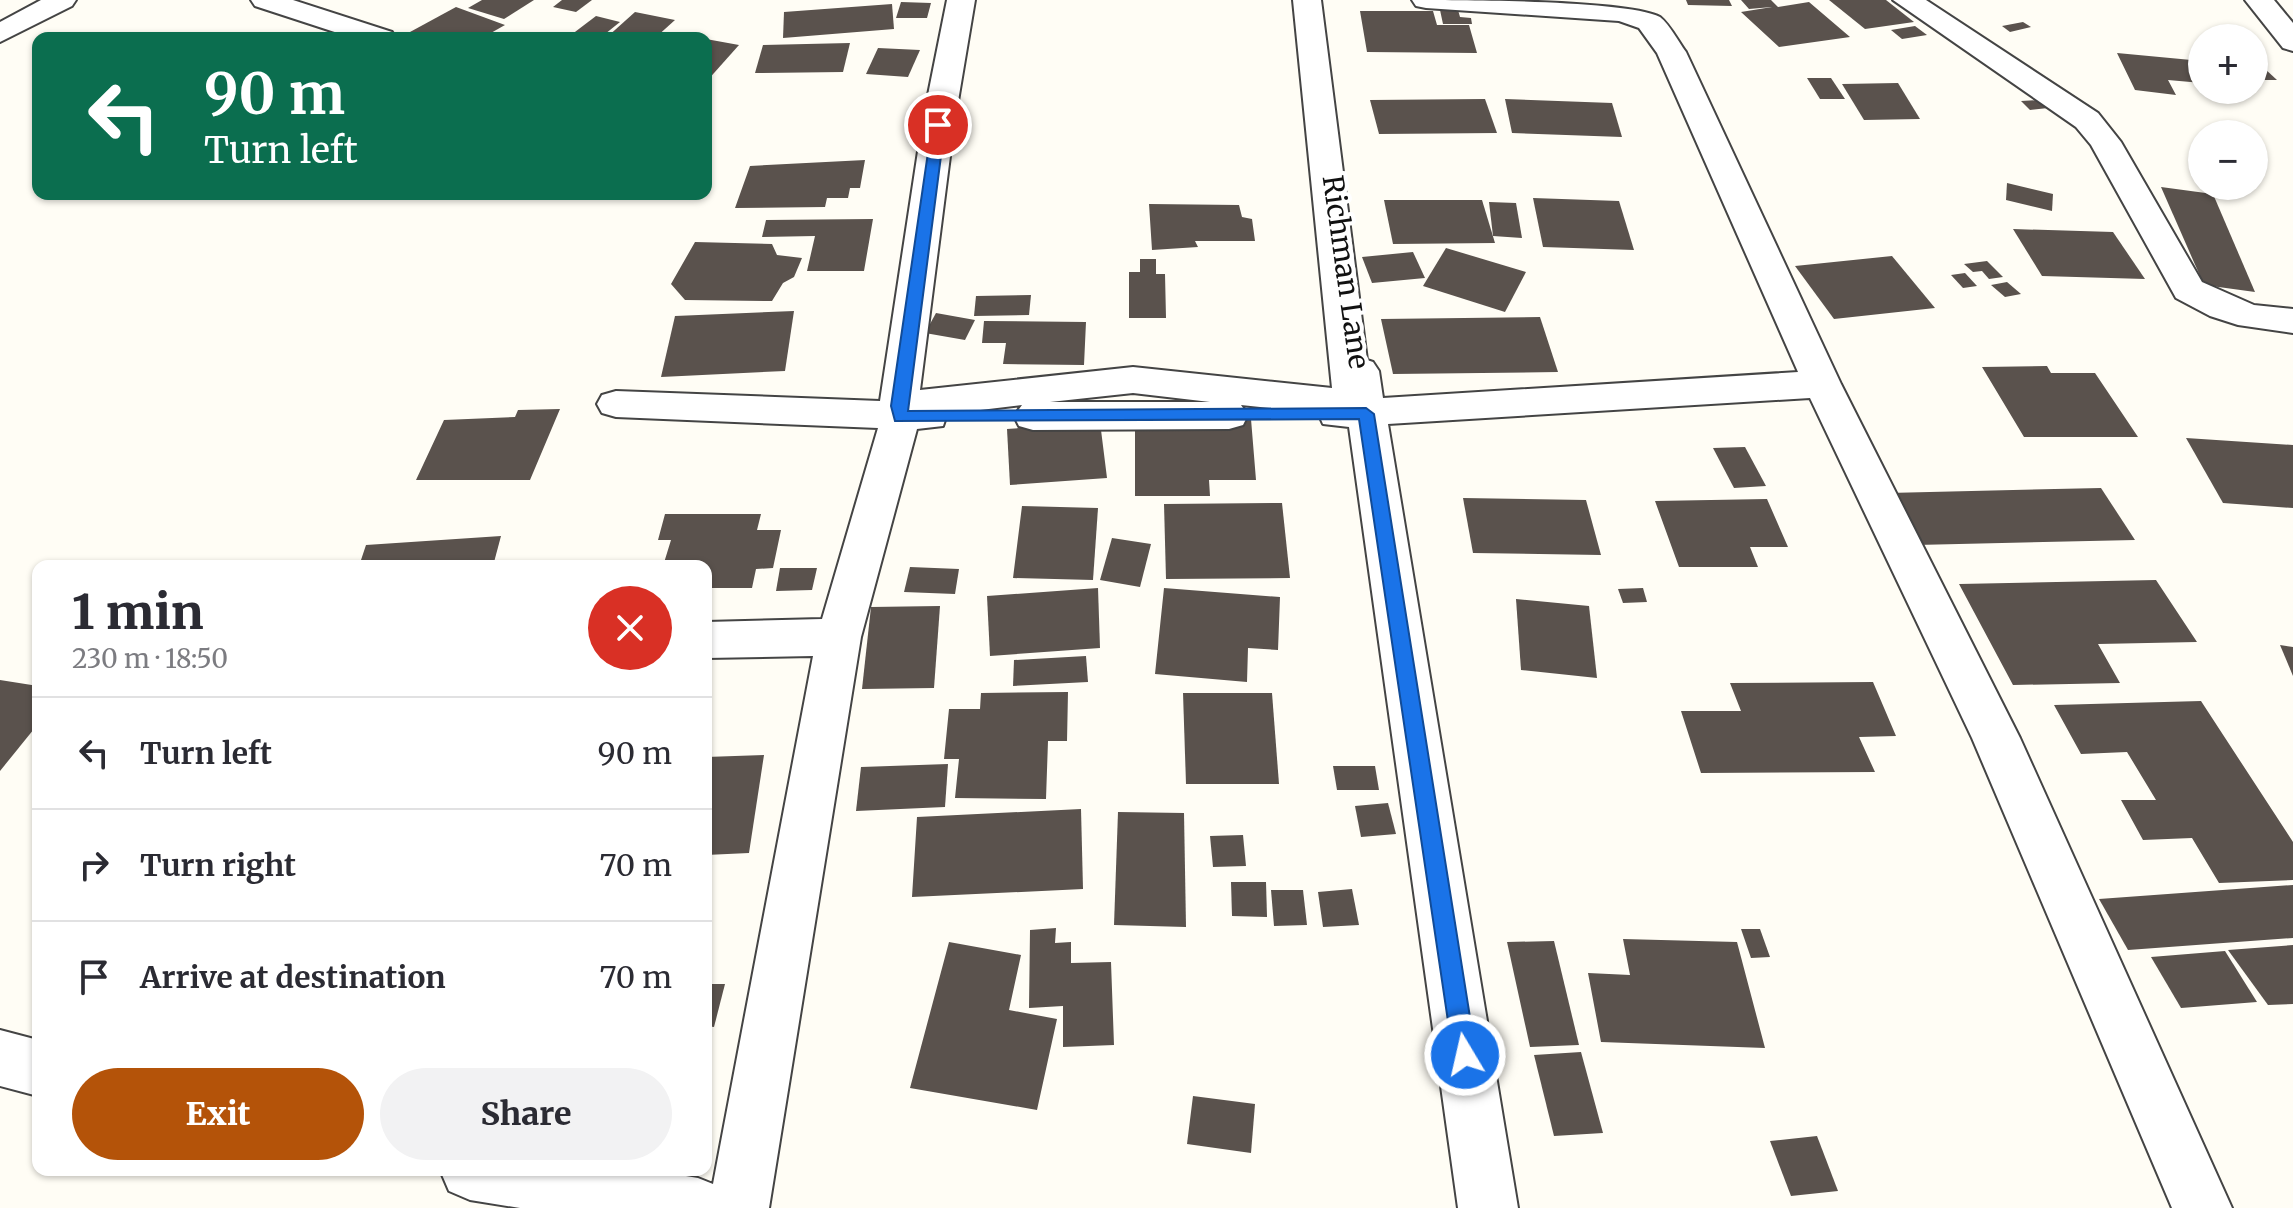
<!DOCTYPE html>
<meta charset="utf-8">
<style>
:root{--surface:#fff;--page:#f2f2f3;--text:#2b2b33;--muted:#7c7c81;--line:#e1e1e2;--accent:#b45309}
body{margin:0;font-family:Merriweather,serif;background:var(--page);color:var(--text);height:100vh;display:flex;flex-direction:column;font-size:30px;white-space:nowrap}
*{box-sizing:border-box;margin:0}
p{font-size:26px;color:var(--muted)}
.icon{flex:none;width:44px;height:44px;fill:none;stroke:currentColor;stroke-width:2;stroke-linecap:round;stroke-linejoin:round}
.map{position:relative;flex:1;overflow:hidden}
.drawer{position:absolute;left:32px;top:560px;width:680px;height:616px;display:flex;flex-direction:column;background:var(--surface);border-radius:16px;box-shadow:0 2px 6px #0004}
.drawer>*{flex:none}
.hud{position:absolute;left:32px;top:32px;width:680px;height:168px;border-radius:16px;box-shadow:0 2px 6px #0004;background:#0b6e4f;color:#fff;overflow:hidden}
.tools{position:absolute;left:2188px;top:24px;display:grid;gap:16px}
.tools a{display:grid;place-items:center;width:80px;height:80px;border-radius:50%;background:var(--surface);box-shadow:0 2px 6px #0004;font-size:40px}
.pin{position:absolute;display:grid;place-items:center;width:68px;height:68px;color:#fff;margin:-34px;border:4px solid #fff;border-radius:50%;box-shadow:0 2px 8px #0007}
.me{position:absolute;width:88px;margin:-44px;rotate:351deg;stroke-linejoin:round;filter:drop-shadow(0 0 6px #0008)}
.turn{display:flex;align-items:center;gap:28px;height:168px;padding:0 40px;font-size:36px}
.turn .icon{width:104px;height:104px;stroke-width:2.5}
.turn b{display:block;font-size:56px;line-height:68px}
.round{display:grid;place-items:center;flex:none;width:84px;height:84px;border-radius:42px;background:var(--page)}
.summary{display:flex;align-items:center;justify-content:space-between;height:136px;padding:0 40px}
h1{font-size:48px;font-weight:800;line-height:60px}
.primary-button{display:flex;gap:16px;margin-top:auto;padding:16px 40px}
.primary-button a{flex:1;height:92px;border-radius:48px;background:var(--accent);color:#fff;font-size:32px;font-weight:800;line-height:92px;text-align:center}
.primary-button a+a{background:var(--page);color:var(--text)}
ul{padding:0;list-style:none}
li{display:flex;align-items:center;gap:24px;height:112px;padding:0 40px;border-top:2px solid var(--line)}
li div{flex:1}
li b{display:block;font-size:30px}
li em{font-style:normal}
.map>svg:first-child{display:block}
.building{fill:#5a524d}
.lines{fill:none;stroke-linecap:round;stroke-linejoin:round}
.minor-casing{stroke:#444;stroke-width:4}
.minor{fill:#fff;fill-rule:evenodd}
.route{fill:#1a73e8;stroke:#114b97;stroke-width:2}
.labels{text-anchor:middle;dominant-baseline:central;stroke-width:8;stroke-linejoin:round;paint-order:stroke}
.street-label{font-size:28px;fill:#111;stroke:#fff}
</style>
<div class="map">
<svg width="2293" height="1208" viewBox="0 0 2293 1208">
<rect width="100%" height="100%" fill="#fffdf5"/>
<g class="building">
<path d="M482,0H534L504,19L468,8Z"/>
<path d="M562,0H592L576,12L553,7Z"/>
<path d="M1686,0H1729L1732,6L1688,5Z"/>
<path d="M1741,0H1771L1778,7L1809,2L1850,37L1779,47L1741,12L1772,7L1749,9Z"/>
<path d="M1829,0H1886L1914,22L1865,29Z"/>
<path d="M901,2L931,3L927,18H896Z"/>
<path d="M892,4L894,29L783,38L784,12Z"/>
<path d="M456,7L505,25L482,38H424L410,32Z"/>
<path d="M1440,10H1458L1460,17L1471,18L1472,24H1443Z"/>
<path d="M1360,11H1433L1437,25H1469L1477,53L1367,52Z"/>
<path d="M635,12L675,20L655,38H606Z"/>
<path d="M596,16L620,22L600,38H567Z"/>
<path d="M2023,22L2031,27L2010,32L2002,26Z"/>
<path d="M1915,26L1927,35L1902,39L1891,30Z"/>
<path d="M706,39L739,45L706,82Z"/>
<path d="M850,43L843,72L755,73L763,45Z"/>
<path d="M878,48L920,50L908,77L866,74Z"/>
<path d="M2117,53L2202,61V83L2168,80L2176,95L2135,90Z"/>
<path d="M2254,68H2264L2277,80H2262Z"/>
<path d="M1807,78H1831L1845,99H1820Z"/>
<path d="M1898,83L1920,119L1864,120L1842,84Z"/>
<path d="M1485,99L1497,133L1379,134L1370,100Z"/>
<path d="M1505,99L1612,103L1622,137L1512,133Z"/>
<path d="M2040,100L2048,108L2030,110L2021,101Z"/>
<path d="M865,160L860,188H850L848,198H827L825,207L735,208L750,166Z"/>
<path d="M2007,183L2053,194L2052,211L2006,200Z"/>
<path d="M2161,187L2213,194L2255,292L2204,285Z"/>
<path d="M1533,198L1619,201L1634,250L1543,247Z"/>
<path d="M1384,200H1482L1495,243L1393,244Z"/>
<path d="M1489,202L1516,203L1522,238L1493,236Z"/>
<path d="M1149,204L1239,205L1242,217L1252,219L1255,241H1195L1198,247L1152,250Z"/>
<path d="M873,219L864,271H807L815,236L762,237L766,220Z"/>
<path d="M2013,229L2113,232L2145,279L2042,276Z"/>
<path d="M695,242L772,244L777,255L802,258L794,277L783,283L772,301L685,300L671,284Z"/>
<path d="M1446,248L1526,272L1505,312L1423,286Z"/>
<path d="M1413,252L1425,278L1372,283L1362,257Z"/>
<path d="M1892,256L1935,308L1834,319L1795,266Z"/>
<path d="M1140,259H1156V274H1165L1166,318H1129V272H1140Z"/>
<path d="M1987,261L2003,277L1989,279L1982,271L1973,272L1964,264Z"/>
<path d="M1965,273L1977,286L1963,288L1951,275Z"/>
<path d="M2007,282L2021,294L2005,297L1991,285Z"/>
<path d="M1031,295L1029,315L974,316L976,296Z"/>
<path d="M794,311L785,371L661,377L675,316Z"/>
<path d="M936,313L975,320L965,340L925,333Z"/>
<path d="M1540,317L1558,372L1393,374L1381,319Z"/>
<path d="M984,321L1086,322L1084,365L1003,364L1006,343H982Z"/>
<path d="M2047,366L2051,373H2095L2138,437H2024L1982,367Z"/>
<path d="M560,409L530,480H416L444,420L515,417L518,410Z"/>
<path d="M1135,419H1251L1256,480H1209L1210,496H1135Z"/>
<path d="M1100,422L1107,478L1010,485L1007,429Z"/>
<path d="M2186,438L2293,445V508L2223,503Z"/>
<path d="M1745,447L1766,486L1734,488L1713,448Z"/>
<path d="M2101,488L2135,540L1916,545L1888,493Z"/>
<path d="M1463,498L1586,500L1601,555L1473,553Z"/>
<path d="M1767,499L1788,547H1750L1758,567H1679L1655,501Z"/>
<path d="M1282,503L1290,578L1166,579L1164,504Z"/>
<path d="M1022,506L1098,508L1093,580L1013,578Z"/>
<path d="M665,514H761L757,530H781L773,568L756,569L752,588H706V566H663L671,540H658Z"/>
<path d="M501,536L493,566H359L366,545Z"/>
<path d="M1112,538L1151,544L1140,587L1100,580Z"/>
<path d="M910,567L959,569L955,594L904,592Z"/>
<path d="M780,568H817L812,590L776,591Z"/>
<path d="M2156,580L2197,642L2098,644L2120,683L2013,685L1959,584Z"/>
<path d="M1098,588L1100,648L990,656L987,596Z"/>
<path d="M1164,588L1280,597L1278,650L1248,648L1247,682L1155,674Z"/>
<path d="M1643,588L1647,602L1623,603L1618,589Z"/>
<path d="M1516,599L1589,606L1597,678L1521,670Z"/>
<path d="M940,606L934,688L862,689L871,607Z"/>
<path d="M2280,645L2293,647V676Z"/>
<path d="M1086,656L1088,682L1013,686L1014,660Z"/>
<path d="M0,680L38,686V724L0,771Z"/>
<path d="M1873,682L1896,736L1859,737L1875,772L1701,773L1681,711H1741L1730,683Z"/>
<path d="M1068,692L1067,741H1048L1046,799L955,798L959,759H944L949,709H980L981,693Z"/>
<path d="M1183,693H1272L1279,784H1186Z"/>
<path d="M2201,701L2293,842V880L2219,883L2192,838L2143,840L2121,800H2156L2127,752L2081,754L2054,705Z"/>
<path d="M764,755L749,853L706,855V757Z"/>
<path d="M948,764L945,807L856,811L861,767Z"/>
<path d="M1333,766H1375L1379,790H1337Z"/>
<path d="M1388,803L1396,834L1361,837L1355,806Z"/>
<path d="M1081,809L1083,889L912,897L917,817Z"/>
<path d="M1118,812L1184,813L1186,927L1114,925Z"/>
<path d="M1243,835L1246,866L1213,867L1210,836Z"/>
<path d="M1231,882H1266L1267,917L1232,916Z"/>
<path d="M2293,885V938L2128,950L2099,899Z"/>
<path d="M1352,889L1359,925L1323,927L1318,892Z"/>
<path d="M1271,890H1303L1307,925L1274,926Z"/>
<path d="M1056,928L1055,943L1071,942V963L1111,962L1114,1045L1063,1047V1006L1029,1008L1030,930Z"/>
<path d="M1741,929H1760L1770,957L1751,958Z"/>
<path d="M1623,939L1737,942L1765,1048L1601,1042L1588,973L1630,975Z"/>
<path d="M1554,941L1579,1045L1530,1047L1507,942Z"/>
<path d="M949,942L1021,955L1009,1010L1057,1019L1037,1110L910,1088Z"/>
<path d="M2293,945V1004L2268,1005L2228,950Z"/>
<path d="M2225,951L2257,1002L2181,1008L2151,957Z"/>
<path d="M706,984H725L714,1027L706,1026Z"/>
<path d="M1581,1052L1603,1133L1554,1136L1534,1055Z"/>
<path d="M1193,1096L1255,1104L1251,1153L1187,1144Z"/>
<path d="M1817,1136L1838,1191L1791,1196L1770,1141Z"/>
</g>
<g class="lines">
<g class="minor-casing">
<g id="minor">
<path d="M41,0H76L72,6L0,42V22Z"/>
<path d="M251,0H293L392,32L396,38H353L255,6Z"/>
<path d="M947,0H975L954,125L920,390L1133,367L1332,388L1293,0H1321L1367,360L1373,362L1379,371L1383,398L1798,372L1657,53L1639,28L1619,21L1426,8L1416,6L1412,0C1459,0 1627,0 1660,17C1670,25 1678,41 1686,52L1841,384L2020,738L2232,1208H2172L1972,738L1810,398L1388,424L1518,1208H1458L1349,427L1323,424L1318,413L1241,405L1248,415L1243,425L1229,429L1033,430L1019,426L1014,416L1022,405L947,414L943,426L917,429L861,637L769,1208H520L470,1200L449,1191L440,1170H650L698,1178L713,1184L813,656L706,658V622L822,619L878,428L616,417L602,413L597,404L602,395L616,391L880,401L922,125ZM1133,393L1210,402H1050Z"/>
<path d="M1893,0H1926L2098,113L2121,142L2202,282L2254,305L2293,309V333L2238,325L2210,316L2176,298L2091,145L2076,127Z"/>
<path d="M2245,0H2274L2293,23V51L2283,48Z"/>
<path d="M0,1030L38,1040V1096L0,1086Z"/>
</g>
</g>
<use href="#minor" class="minor"/>
</g>
<path class="route" d="M938,121L945,125L908,411L1366,408L1374,414L1476,1055L1473,1063L1465,1067L1456,1063L1453,1055L1359,419L895,421L891,406L932,125Z"/>
<g class="labels">
<g class="street-label">
<text transform="translate(1346 272) rotate(82)">Richman Lane</text>
</g>
</g>
</svg>
<div class="tools">
<a>+</a>
<a>−</a>
</div>
<div class="pin" style="left:938px;top:125px;background:#d93025"><svg class="icon" aria-label="arrive" viewBox="0 0 24 24"><path d="M6 21V4h12l-3 4 3 4H6"/></svg></div>
<svg class="me" style="left:1465px;top:1055px" viewBox="-20 -20 40 40"><circle r="17" fill="#1a73e8" stroke="#fff" stroke-width="3"/><path d="M0-11L8 9 0 5-8 9z" fill="#fff"/></svg>
<div class="hud">
<div class="turn"><svg class="icon" aria-label="left" viewBox="0 0 24 24"><path d="M17 20v-9H6M10 6l-5 5 5 5"/></svg><div><b>90 m</b>Turn left</div></div>
</div>
<section class="drawer">
<div class="summary"><div><h1>1 min</h1><p>230 m · 18:50</p></div><a class="round" style="background:#d93025;color:#fff"><svg class="icon" aria-label="close" viewBox="0 0 24 24"><path d="M6 6l12 12M18 6L6 18"/></svg></a></div>
<ul>
<li><svg class="icon" aria-label="left" viewBox="0 0 24 24"><path d="M17 20v-9H6M10 6l-5 5 5 5"/></svg><div><b>Turn left</b></div><em>90 m</em></li>
<li><svg class="icon" aria-label="right" viewBox="0 0 24 24"><path d="M7 20v-9h11M14 6l5 5-5 5"/></svg><div><b>Turn right</b></div><em>70 m</em></li>
<li><svg class="icon" aria-label="arrive" viewBox="0 0 24 24"><path d="M6 21V4h12l-3 4 3 4H6"/></svg><div><b>Arrive at destination</b></div><em>70 m</em></li>
</ul>
<div class="primary-button"><a>Exit</a><a>Share</a></div>
</section>
</div>
